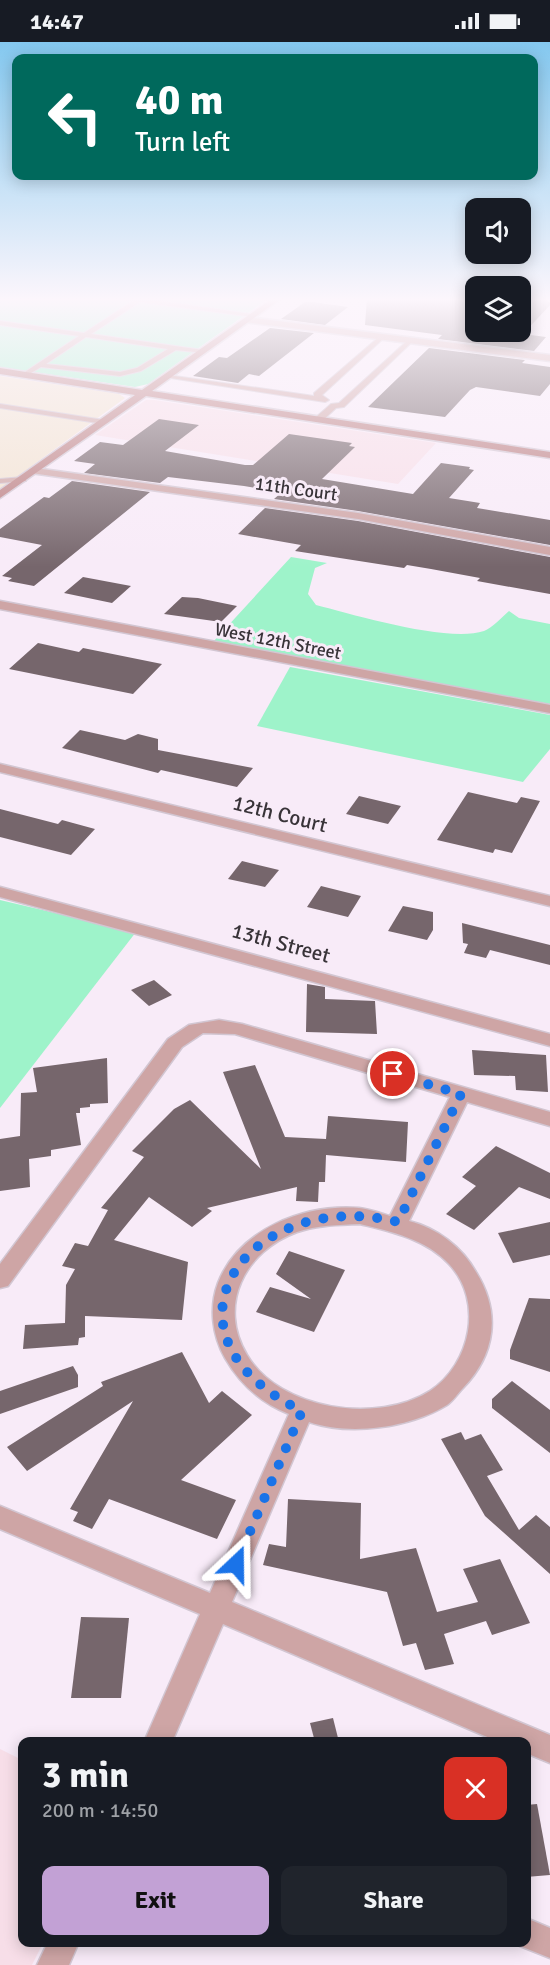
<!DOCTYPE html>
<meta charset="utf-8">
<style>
:root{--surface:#171b24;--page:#20242c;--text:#f1f3f6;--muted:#9ea1a6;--accent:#c2a1d5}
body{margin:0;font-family:Signika,sans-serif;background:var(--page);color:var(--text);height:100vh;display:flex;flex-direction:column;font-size:22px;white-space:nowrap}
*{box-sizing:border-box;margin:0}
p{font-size:20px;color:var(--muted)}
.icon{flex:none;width:33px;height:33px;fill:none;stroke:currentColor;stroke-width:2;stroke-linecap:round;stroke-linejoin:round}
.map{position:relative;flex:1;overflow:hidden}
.sheet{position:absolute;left:18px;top:1695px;width:513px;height:210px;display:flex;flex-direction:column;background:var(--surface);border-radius:12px;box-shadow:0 3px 15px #0003}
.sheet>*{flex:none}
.top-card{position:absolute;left:12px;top:12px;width:526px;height:126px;border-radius:12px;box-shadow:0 3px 15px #0003;background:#00695c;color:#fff;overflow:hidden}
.tools{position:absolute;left:465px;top:156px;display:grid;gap:12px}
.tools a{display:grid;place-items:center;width:66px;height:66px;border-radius:12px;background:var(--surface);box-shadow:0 3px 15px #0003;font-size:30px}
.pin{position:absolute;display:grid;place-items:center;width:51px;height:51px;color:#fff;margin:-26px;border:3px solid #fff;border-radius:50%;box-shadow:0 2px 6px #0007}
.me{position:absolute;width:66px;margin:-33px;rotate:23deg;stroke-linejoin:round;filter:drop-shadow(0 0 4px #0008)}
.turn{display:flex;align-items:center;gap:21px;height:126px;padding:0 24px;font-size:27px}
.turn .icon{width:78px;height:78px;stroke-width:2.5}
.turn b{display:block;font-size:42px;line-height:51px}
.round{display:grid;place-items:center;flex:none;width:63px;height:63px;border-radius:12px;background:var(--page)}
.head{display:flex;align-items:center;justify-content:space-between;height:102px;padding:0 24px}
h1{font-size:36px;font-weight:700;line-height:45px}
.primary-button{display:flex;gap:12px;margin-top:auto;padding:12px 24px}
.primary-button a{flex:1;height:69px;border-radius:12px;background:var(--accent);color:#111;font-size:24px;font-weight:700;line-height:69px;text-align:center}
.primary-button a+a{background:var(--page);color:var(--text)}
.status{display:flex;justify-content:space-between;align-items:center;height:42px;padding:0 30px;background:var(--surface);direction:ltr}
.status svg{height:16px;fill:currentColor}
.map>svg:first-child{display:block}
.commercial{fill:#f7dee8}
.education{fill:#f2e3d0}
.green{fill:#9ef3ca}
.building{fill:#76666c}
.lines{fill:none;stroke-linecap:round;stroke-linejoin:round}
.lane-casing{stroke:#d2c6d2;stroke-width:2}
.street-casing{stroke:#d2c6d2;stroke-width:3}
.secondary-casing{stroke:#d2c6d2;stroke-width:3}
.lane{fill:#cea5a5;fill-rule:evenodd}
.street{fill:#cea5a5;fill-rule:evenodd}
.secondary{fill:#bb7f81;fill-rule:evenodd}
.route{stroke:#1a73e8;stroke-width:10;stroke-dasharray:0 18}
.labels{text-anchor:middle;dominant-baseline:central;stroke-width:6;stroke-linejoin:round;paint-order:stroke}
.far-street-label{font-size:18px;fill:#383338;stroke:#f8ebf8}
.street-label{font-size:21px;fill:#383338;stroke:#f8ebf8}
</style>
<div class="status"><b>14:47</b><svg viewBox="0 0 49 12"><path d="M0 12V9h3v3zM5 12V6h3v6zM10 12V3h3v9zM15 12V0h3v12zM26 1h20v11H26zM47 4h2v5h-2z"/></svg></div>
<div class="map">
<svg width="550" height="1923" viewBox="0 0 550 1923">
<rect width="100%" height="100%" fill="#f8ebf8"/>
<g class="commercial">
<path d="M146,358H154L436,401L398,442L95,393Z"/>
<path d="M0,1707L22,1718V1900L43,1901L32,1923H0Z"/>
</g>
<path class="education" d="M0,334L119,352L125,356L0,447Z"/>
<g class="green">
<path d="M0,256H269L148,342L135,345L0,325Z"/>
<path d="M291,515L327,521L315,526L308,552L316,563C355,573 448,601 484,589C492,586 502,575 509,569L519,576L550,582V662L213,600Z"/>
<path d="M290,625L550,673V707L523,740L257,684Z"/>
<path d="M0,858L136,890L0,1066Z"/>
</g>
<g class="building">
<path d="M367,256H476V290H520V258L538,256L550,260V263L523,292L546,295L534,309L438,297L442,293L365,283Z"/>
<path d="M305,260H312L348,265L325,283L281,277Z"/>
<path d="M270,286L314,291L259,334L249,332L238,341L193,334L219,315L227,316Z"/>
<path d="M429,306L525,318L522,321L550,325V342L540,354L476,345L470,348L445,375L368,365Z"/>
<path d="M159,377L199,383L165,409L245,423H253L289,392L352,401L349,404L355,405L322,437L413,452L441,421L470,425L469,427L474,428L449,456L480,461L477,466L550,478V503L358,469L274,457L282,450L244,444L168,435L160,441L84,431L95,422L74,419L100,400L123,403Z"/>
<path d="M72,439L150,450L34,544L8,539L12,536L2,534L42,503L0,495V487L44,455L49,456Z"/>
<path d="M265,466L358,479L550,515V552L477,539L480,536L431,527L407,523L404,526L295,509L301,503L238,492Z"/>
<path d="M83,535L131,544L112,561L64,551Z"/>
<path d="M182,555L198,556L237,564L221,580L164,572Z"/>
<path d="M38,601L79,610L83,606L162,622L133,652L9,627Z"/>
<path d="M80,688L125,698L138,692L158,697V708L253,726L237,745L161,728L158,731L62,706Z"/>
<path d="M468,750L517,761L521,755L540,759L512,811L495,807L493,811L437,798Z"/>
<path d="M359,754L401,764L388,782L346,772Z"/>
<path d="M0,767L58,782L62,778L95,787L71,813L0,795Z"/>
<path d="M242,819L279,828L265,845L228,837Z"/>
<path d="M321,844L361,854L348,875L307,865Z"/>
<path d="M403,864L433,870V888L427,898L388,889Z"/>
<path d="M462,881L550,903V923L490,908L486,916L464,911L468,902L463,901Z"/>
<path d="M154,938L172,953L149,964L131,948Z"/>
<path d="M307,942L325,945V957L375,959L377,992L306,990Z"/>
<path d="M472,1008L546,1013L548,1050L516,1048L515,1034L474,1033Z"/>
<path d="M107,1016L108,1061L90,1062V1065L80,1066V1071H76L81,1103L51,1108V1114L29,1117L30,1145L0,1149V1097L20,1094L21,1051L37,1050L33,1026Z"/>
<path d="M255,1023L285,1095L326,1097L328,1074L408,1080L406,1120L326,1113L325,1140H319L318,1160L296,1159L297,1145L207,1166L212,1169L192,1185L149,1155L114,1198L188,1220L182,1278L85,1274V1295L79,1296L78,1303L23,1307L25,1283L65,1281L66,1243L75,1227L62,1224L75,1201L88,1204L108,1168L101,1166L144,1115L132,1109L174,1067L190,1058L261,1127L223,1030Z"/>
<path d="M496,1104L550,1131V1157L519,1145L474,1188L446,1172L476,1144L462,1135Z"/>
<path d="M550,1180V1213L513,1221L498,1191Z"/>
<path d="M289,1209L345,1228L314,1290L256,1270L270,1245L311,1257L276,1232Z"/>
<path d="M529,1256L550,1257V1330L510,1317V1308Z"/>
<path d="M182,1310L209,1361L222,1349L252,1373L181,1438L236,1458L217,1497L109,1457L92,1487L73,1479L78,1470L70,1467L133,1359L27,1429L7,1405L103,1344L101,1340Z"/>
<path d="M73,1324L78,1333V1345L0,1372V1349Z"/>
<path d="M512,1339L550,1368V1411L492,1366V1357Z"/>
<path d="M461,1390L465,1398L481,1392L503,1428L487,1434L519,1488L536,1473L550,1485V1532L485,1474L441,1397Z"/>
<path d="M288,1457L361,1461L360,1517L416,1506L437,1570L478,1560L463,1527L500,1517L530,1581L492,1593L486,1579L444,1592L454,1622L425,1628L416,1601L403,1604L387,1550L263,1523L269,1502L286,1505Z"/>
<path d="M81,1575L129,1576L121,1656H71Z"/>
<path d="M333,1676L339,1700H315L310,1681Z"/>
<path d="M537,1762L550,1833L526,1835V1763Z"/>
</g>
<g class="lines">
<g class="lane-casing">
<g id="lane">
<path d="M118,256H139L257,273L254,275L140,260L91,292L203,308L205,311L176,308L141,329L120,334L41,325L26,334H22V332L79,294L0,283V279L84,291L133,259ZM86,295L168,307L137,326L120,330L46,322Z"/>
<path d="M255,256H272L278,258L275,260Z"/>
<path d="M380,294L385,295L322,353L329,358L325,360L164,335L168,333L314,354V351Z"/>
<path d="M408,298L413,299L344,365L336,366L321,380H315V376L331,362L339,361Z"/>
<path d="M0,362L104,378L108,380L104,382L0,366Z"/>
<path d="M23,435H26V439L0,441V437Z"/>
</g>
</g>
<g class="street-casing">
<g id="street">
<path d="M247,275L550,313V319L244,280Z"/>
<path d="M35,426L358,471L550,505V513L358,477L31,431L30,429Z"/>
<path d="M0,559L550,663V671L0,567Z"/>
<path d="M0,722L550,854V864L0,730Z"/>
<path d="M0,845L550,992V1004L0,855Z"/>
<path d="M219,978L242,982L550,1070V1084L467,1060L409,1179C437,1186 462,1205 476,1230C501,1270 496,1312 463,1346C458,1351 453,1359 447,1363C409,1386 351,1394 309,1380L232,1560L550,1693V1721L526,1711V1700H499L223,1582L172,1700H144L200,1572L0,1487V1464L210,1551L289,1372C261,1361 240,1342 225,1316C212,1293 209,1265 218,1241C239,1187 304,1162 359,1166C369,1167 380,1171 390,1174L450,1055L235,992L203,991L182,1005L8,1244L0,1246V1222L168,997L189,983ZM360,1182C392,1190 426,1197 449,1222C484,1259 471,1322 430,1349C378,1382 280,1369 247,1313C217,1263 245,1209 297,1190C317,1183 339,1183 360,1182Z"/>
<path d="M526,1876L550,1886V1916L515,1902L526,1900Z"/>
<path d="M48,1900H79L69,1923H37Z"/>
</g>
</g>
<g class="secondary-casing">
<path id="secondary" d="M273,256H282L152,349L550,410V416L146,354L0,456V448L135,353L0,332V326L142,348Z"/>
</g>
<use href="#lane" class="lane"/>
<use href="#street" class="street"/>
<use href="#secondary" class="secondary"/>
</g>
<linearGradient id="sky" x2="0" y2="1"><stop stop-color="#84c8ef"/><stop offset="0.49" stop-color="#fcf6fc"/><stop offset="1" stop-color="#fcf6fc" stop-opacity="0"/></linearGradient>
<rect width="550" height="525" fill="url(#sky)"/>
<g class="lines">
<path class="route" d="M236,1522L302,1369C142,1291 248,1143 398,1180L461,1052L393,1032"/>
</g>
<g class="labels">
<g class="far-street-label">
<text transform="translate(296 447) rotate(8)">11th Court</text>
<text transform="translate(278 599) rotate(11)">West 12th Street</text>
</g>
<g class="street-label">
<text transform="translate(280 772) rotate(14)">12th Court</text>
<text transform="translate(281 901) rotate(15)">13th Street</text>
</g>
</g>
</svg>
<div class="tools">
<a><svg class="icon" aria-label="sound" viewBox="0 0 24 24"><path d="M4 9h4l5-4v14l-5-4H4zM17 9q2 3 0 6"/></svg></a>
<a><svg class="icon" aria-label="layers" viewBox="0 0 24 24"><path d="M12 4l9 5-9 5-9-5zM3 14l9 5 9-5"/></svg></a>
</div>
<div class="pin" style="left:393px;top:1032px;background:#d93025"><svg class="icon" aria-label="arrive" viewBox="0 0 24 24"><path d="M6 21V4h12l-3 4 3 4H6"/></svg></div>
<svg class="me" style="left:236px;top:1522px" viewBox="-20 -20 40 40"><path d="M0-17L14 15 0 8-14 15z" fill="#1a73e8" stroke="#fff" stroke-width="4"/></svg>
<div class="top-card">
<div class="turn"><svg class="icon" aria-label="left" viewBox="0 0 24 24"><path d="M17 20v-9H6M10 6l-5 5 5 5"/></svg><div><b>40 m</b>Turn left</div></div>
</div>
<section class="sheet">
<div class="head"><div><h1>3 min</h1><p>200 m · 14:50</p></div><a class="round" style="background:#d93025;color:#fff"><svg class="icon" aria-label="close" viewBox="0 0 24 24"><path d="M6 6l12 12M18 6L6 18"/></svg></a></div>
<div class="primary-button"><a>Exit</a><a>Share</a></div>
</section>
</div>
